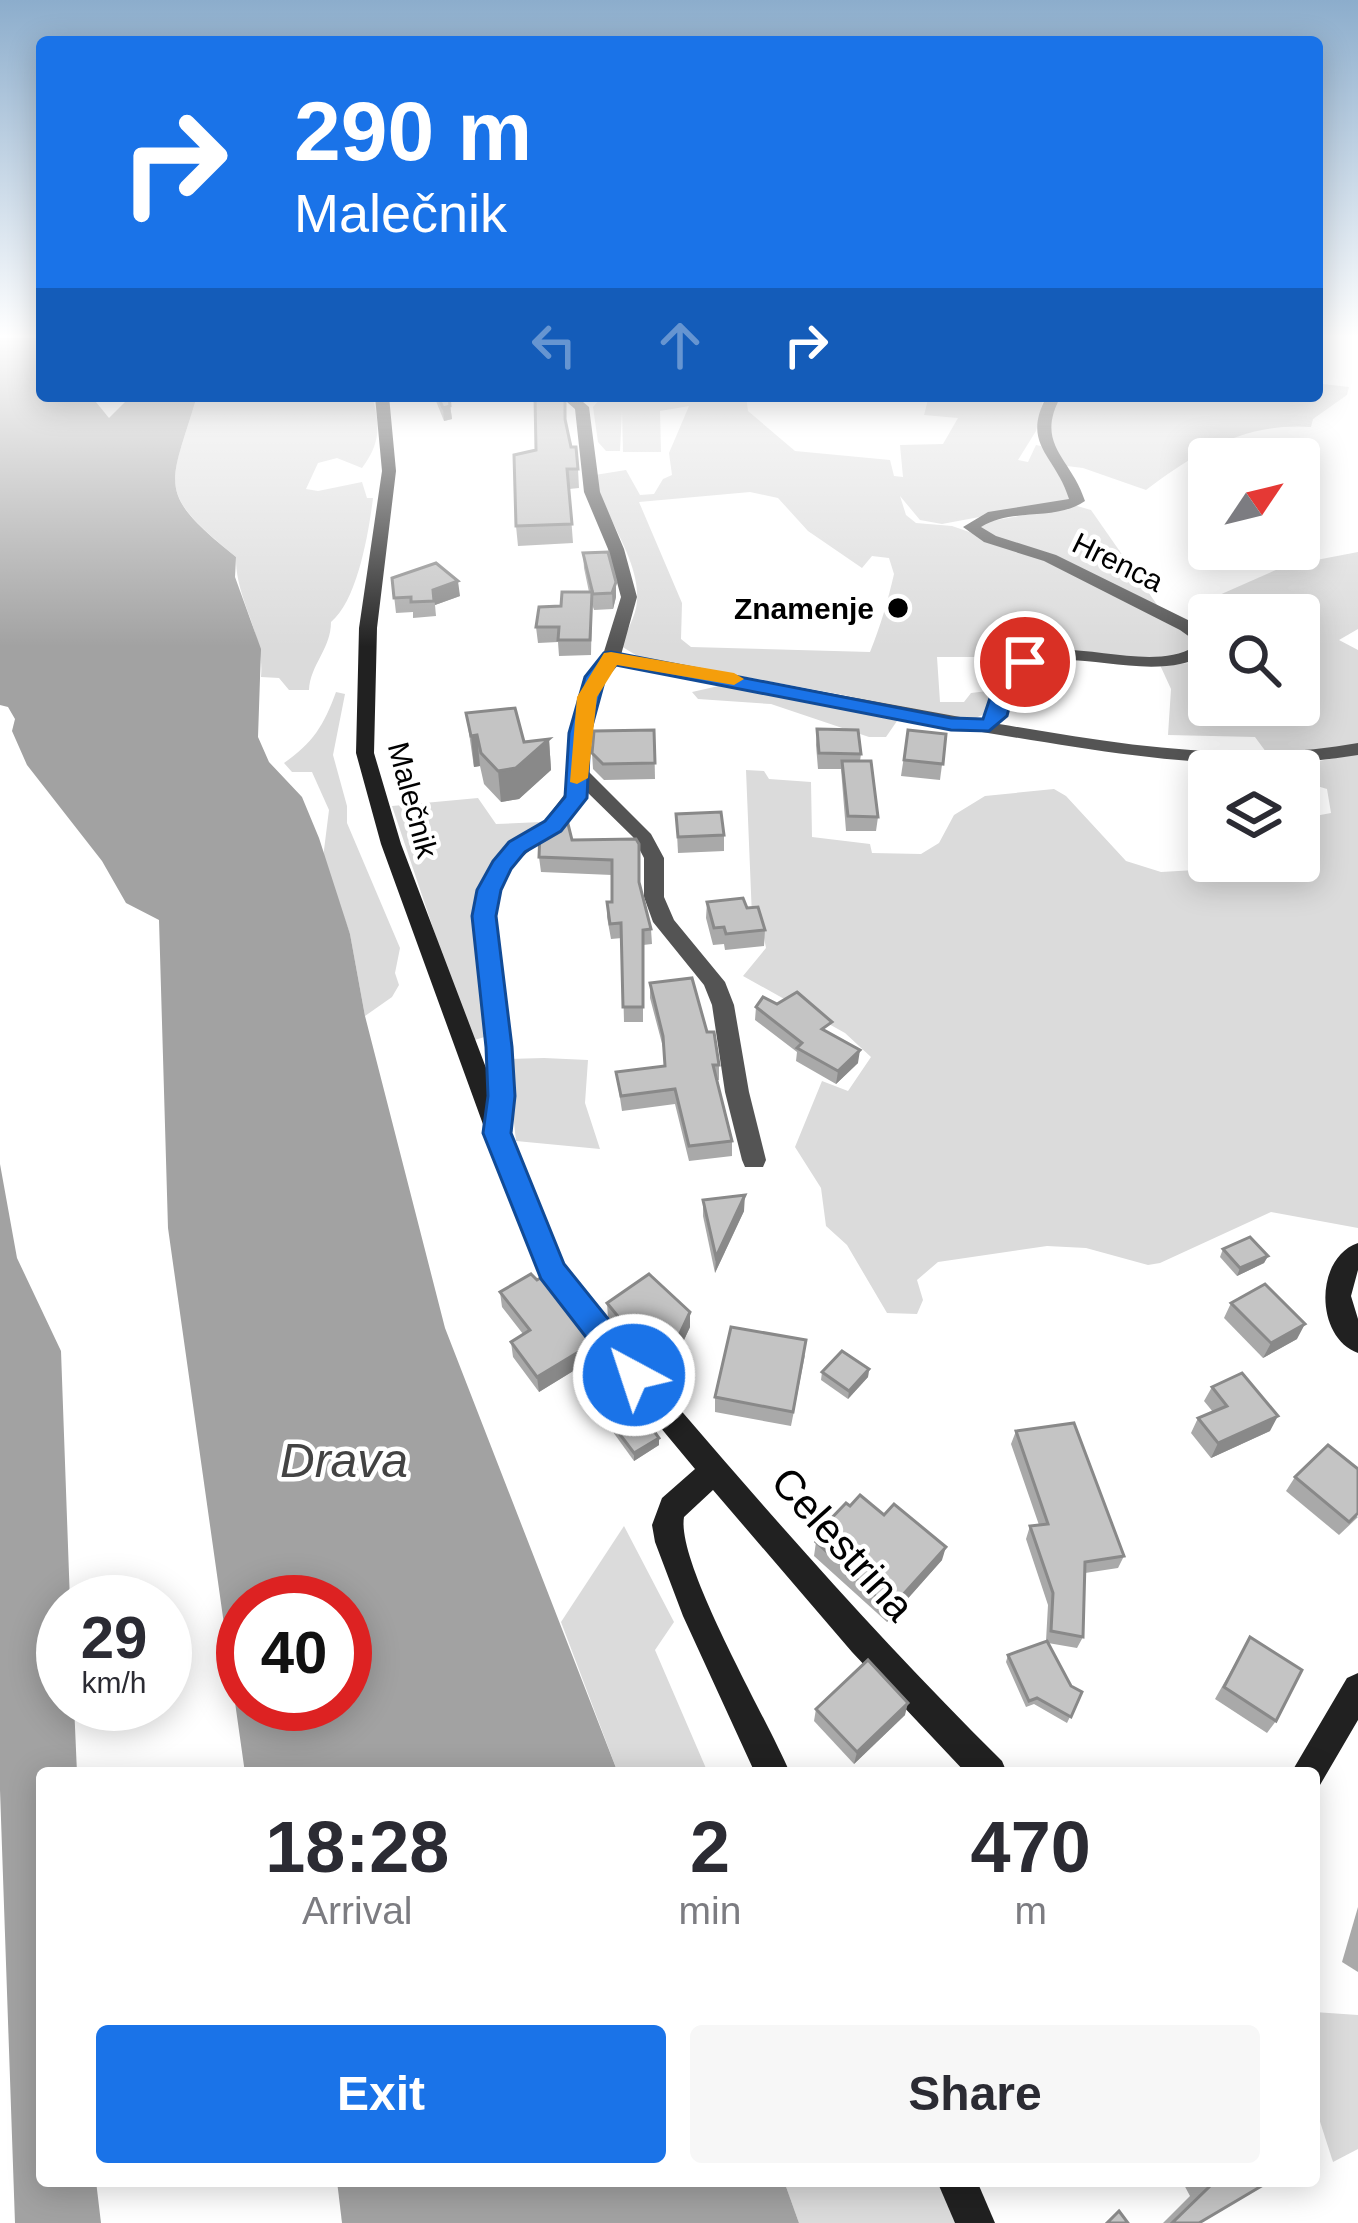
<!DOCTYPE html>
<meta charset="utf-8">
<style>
:root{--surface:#fff;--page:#f7f7f7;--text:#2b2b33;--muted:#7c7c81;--accent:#1a73e8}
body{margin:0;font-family:Arial,sans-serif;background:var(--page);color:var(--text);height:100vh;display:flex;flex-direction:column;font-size:45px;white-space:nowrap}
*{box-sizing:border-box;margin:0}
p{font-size:39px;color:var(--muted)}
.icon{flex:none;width:66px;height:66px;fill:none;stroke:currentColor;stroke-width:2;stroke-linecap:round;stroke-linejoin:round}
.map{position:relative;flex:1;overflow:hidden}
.side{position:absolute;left:36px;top:1767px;width:1284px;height:420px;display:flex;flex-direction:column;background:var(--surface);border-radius:12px;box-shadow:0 6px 30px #0003}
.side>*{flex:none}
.guide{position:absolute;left:36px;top:36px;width:1287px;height:366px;border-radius:12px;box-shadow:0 6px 30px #0003;background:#1a73e8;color:#fff;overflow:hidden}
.needle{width:78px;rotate:55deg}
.controls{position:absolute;left:1188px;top:438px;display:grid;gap:24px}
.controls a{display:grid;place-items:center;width:132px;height:132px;border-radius:12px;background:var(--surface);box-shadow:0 6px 30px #0003;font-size:60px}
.speed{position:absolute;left:36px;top:1575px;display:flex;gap:24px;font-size:60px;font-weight:700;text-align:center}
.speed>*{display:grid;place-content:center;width:156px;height:156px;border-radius:50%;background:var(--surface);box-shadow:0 6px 30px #0003;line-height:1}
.speed small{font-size:30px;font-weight:400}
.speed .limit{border:18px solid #d22;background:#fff;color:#111}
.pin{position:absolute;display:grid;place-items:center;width:102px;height:102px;color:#fff;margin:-51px;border:6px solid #fff;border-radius:50%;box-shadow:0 3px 12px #0007}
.me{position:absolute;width:132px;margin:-66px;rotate:320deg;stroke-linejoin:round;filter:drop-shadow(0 0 9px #0008)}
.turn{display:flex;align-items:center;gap:42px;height:252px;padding:0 60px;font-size:54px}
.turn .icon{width:156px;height:156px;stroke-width:2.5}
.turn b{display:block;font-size:84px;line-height:102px}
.lanes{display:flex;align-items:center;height:114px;padding:0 60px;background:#0003;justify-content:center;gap:60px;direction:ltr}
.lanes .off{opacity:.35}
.eta{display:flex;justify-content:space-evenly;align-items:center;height:204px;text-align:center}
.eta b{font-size:72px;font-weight:700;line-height:84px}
.action{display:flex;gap:24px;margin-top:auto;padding:24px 60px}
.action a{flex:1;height:138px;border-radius:12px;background:var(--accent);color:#fff;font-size:48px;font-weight:700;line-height:138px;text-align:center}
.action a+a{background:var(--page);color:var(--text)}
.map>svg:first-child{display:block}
.green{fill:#dbdbdb;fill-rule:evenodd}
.water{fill:#a2a2a2;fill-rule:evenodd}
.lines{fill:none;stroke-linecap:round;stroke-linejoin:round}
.street{fill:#545454;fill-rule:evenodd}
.secondary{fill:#212121;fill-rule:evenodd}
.wall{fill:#a9a9a9}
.shaded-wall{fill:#898989}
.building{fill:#c4c4c4;stroke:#898989;stroke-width:3}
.route{fill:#1a73e8;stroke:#114b97;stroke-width:3}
.slow{fill:#f59e0b}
.poi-dot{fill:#000;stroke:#fff;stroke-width:4.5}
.labels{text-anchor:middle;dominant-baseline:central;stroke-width:9;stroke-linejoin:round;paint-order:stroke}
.far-street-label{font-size:30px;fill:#000;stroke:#fff}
.far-poi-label{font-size:30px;font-weight:bold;fill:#000;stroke:#fff;text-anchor:end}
.near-street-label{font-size:42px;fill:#000;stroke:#fff}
.near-water-label{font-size:48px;font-style:italic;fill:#434343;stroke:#fff}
</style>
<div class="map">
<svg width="1358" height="2223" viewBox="0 0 1358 2223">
<rect width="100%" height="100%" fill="#fff"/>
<g class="green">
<path d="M1317,377L1323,384L1349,387L1347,395L1313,419L1311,427C1246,422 1196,452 1146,490L1083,468L1059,465C1049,442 1044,417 1060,396H1317Z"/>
<path d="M197,396H372C380,425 381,443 362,468L337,458L318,463L306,489L318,491L362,482L367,498H373C369,530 358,600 331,622C331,649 310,665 309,690H289L279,678L261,677C265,634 235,599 236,557C154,490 170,488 197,396Z"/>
<path d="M603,396H746L748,411L795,451L890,460L894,476L903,477L900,445L943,444L958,418L924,415L929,396H1044L1036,431L1018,460L1028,462L1036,445L1041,446L1068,487L1069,500L942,524L920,520L900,496L906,515L916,523L952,526L1030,553L1181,627L1197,640L1194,650L1180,657H1025L1008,667L978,657H937L940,702H964L971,693L996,690L989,712L969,721L948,720L848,696L639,657L621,646C626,631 636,617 637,601C640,558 603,517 595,475L626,470L640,495L654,494L663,479L672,475L669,453L689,406L660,411L661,452H623L622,411L620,451H606L598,442L593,407ZM750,492L778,498L808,531L862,568L872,556L889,558L894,574C888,600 881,625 870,652L691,647L681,639L682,603L639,502Z"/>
<path d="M1077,506L1091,510L1160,609L984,535L979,523Z"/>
<path d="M1358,552V629L1339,640L1358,650V746L1269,756L1255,737L1168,735L1171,689L1160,665L1190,663L1209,653V705H1299V615H1249L1222,607L1217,596L1285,566Z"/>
<path d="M732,683L894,715L897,721L886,737H869L771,704L698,699L692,692Z"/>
<path d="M336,692L345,694L333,755L347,806V823L400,948L395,973L399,985L392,997L365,1016L350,934L323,858L329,810L312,772H292L284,763C313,743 324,725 336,692Z"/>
<path d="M1358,754V1228L1271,1212L1160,1263L1148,1265L1086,1248L1047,1246L938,1262L917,1280L923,1300L917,1314L887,1313L847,1245L826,1226L821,1188L795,1147L822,1081L848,1091L871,1057L845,1033L743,976L766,948L761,922L752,917L746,770L764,771L769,779L811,782L812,837L870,844L872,853L921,854L939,843L954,815L985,796L1054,789L1066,796L1126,861L1161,872L1213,869L1220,861H1299V819L1331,813L1327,789L1307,783L1296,765Z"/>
<path d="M478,798L496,824L541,822L542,827L492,869L488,1036L471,1041L392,806Z"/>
<path d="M544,1058L588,1060L585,1103L600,1149L516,1141L507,1059Z"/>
<path d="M624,1526L674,1622L655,1650L708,1773H618L561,1622Z"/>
<path d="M1314,2012L1358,2015V2149L1333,2162L1314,2103Z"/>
<path d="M784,2181H938L956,2223H799Z"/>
</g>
<g class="water">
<path d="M0,336H42V396H91L109,418L131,396H197C170,488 154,491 236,557L235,577L261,649L258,737L269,762L302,797L319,838L350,934L365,1016L445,1328L618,1773H245L168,1228L159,920L126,903L102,861L27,765L12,731L15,719L8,707L0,705ZM243,1602H345V1704H243Z"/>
<path d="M0,1164L17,1258L61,1351L70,1602H63V1704H74L77,1773H42V2181H96L101,2223H15L0,1790Z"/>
<path d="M337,2181H784L799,2223H342Z"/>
</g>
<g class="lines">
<path class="street" d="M560,396H576L589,407L600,492L624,549L637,597L621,655L982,721C992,705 992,684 1004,670C1043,622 1142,678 1194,647V640L1180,630L1044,561L984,542L963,527L988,512L1069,499C1056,455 1020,445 1047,396H1061C1034,445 1071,457 1085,501C1054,522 1012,507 981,527L996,536L1056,555L1192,622L1209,636V653C1150,689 1062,639 1022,672C1009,683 1009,709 999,724C1118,744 1238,765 1358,743V755C1235,776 1116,754 994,734C868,714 742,689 616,664L596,697L588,771L651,834L664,858V897L674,920L725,982L734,1005L749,1092L766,1160L763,1167H745L742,1160L725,1092L712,1005L704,985L653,922L644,897V858L633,837L584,789C569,839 505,848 496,902C486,968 533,1078 506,1139H488L485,1133L488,1063L474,930L478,892L502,852L545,820L564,795L578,697L602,658L621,597L608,549L584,492L575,409Z"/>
<g class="secondary">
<path d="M375,396H389L396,471L377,628L374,753L401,844L554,1247C587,1310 639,1360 684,1414C786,1533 890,1650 1002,1761L1007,1773H966L852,1652L713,1490L684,1517C676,1564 768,1720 790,1773H755L683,1616L655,1542L652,1525L662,1498L695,1469L571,1320L528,1248L381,844L356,753L359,628L382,471Z"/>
<path d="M1358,1243V1270L1351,1296L1358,1319V1353C1315,1338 1314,1258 1358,1243Z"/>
<path d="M1358,1673V1720L1320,1785L1314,1787V1773H1291L1347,1678Z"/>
<path d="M937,2181H977L995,2223H955Z"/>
</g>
</g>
<g class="wall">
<path d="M434,396H449L452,419L444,421Z"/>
<path d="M531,396H565L566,423L578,469L579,488L569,489L573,543L518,546L516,526L536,450L535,401Z"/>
<path d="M583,553L616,597L613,609L594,610L592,604L591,655L559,656L558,642L538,643L536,627L561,606L589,592L584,568Z"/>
<path d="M392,578L460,596L435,605L436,616L413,618V612L396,613Z"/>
<path d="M466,713L524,742L549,739L551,770L519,799L501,802L484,784L480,766L474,767Z"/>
<path d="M817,729L861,754L860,761L878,817L876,831H846L841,769H818L816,745Z"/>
<path d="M654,730L655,779L604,780L593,769L592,753Z"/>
<path d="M908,730L946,734L940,780L901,776Z"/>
<path d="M676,814L724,835V851L678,853Z"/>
<path d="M636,839L640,884L651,929L652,944L643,945V1022H624L622,938L611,939L607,917V902H612V875L541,872L539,857L572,840Z"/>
<path d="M707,902L747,908L765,930L764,946L725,950L724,944L713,945L706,918Z"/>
<path d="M650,983L707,1032L719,1065V1080H716L732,1141V1156L689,1161L675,1104L622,1111L616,1072L664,1066V1051L650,998Z"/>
<path d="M756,1007L831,1034L858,1063L836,1084L796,1061L797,1052L755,1020Z"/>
<path d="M703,1200L744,1211L715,1273L703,1216Z"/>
<path d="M1223,1249L1268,1256L1264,1263L1237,1276L1220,1257Z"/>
<path d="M500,1292L595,1342L596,1357L539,1392L513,1357L511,1342L523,1334L502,1307Z"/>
<path d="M607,1303L690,1327L670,1370L633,1335L625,1340L608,1318Z"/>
<path d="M1231,1303L1297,1339L1263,1358L1224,1318Z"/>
<path d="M805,1355L791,1426L715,1412V1397Z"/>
<path d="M869,1369L868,1377L848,1399L821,1380L822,1372Z"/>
<path d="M1212,1387L1270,1431L1211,1458L1191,1433L1198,1418L1213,1412L1204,1401Z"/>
<path d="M612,1424L659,1445L634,1461L613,1432Z"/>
<path d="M1016,1431L1124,1556L1118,1568L1085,1573L1083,1637L1077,1648L1048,1643L1071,1686L1082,1692L1067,1723L1034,1704L1026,1707L1006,1662L1008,1655L1046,1641L1048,1605L1026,1539L1030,1526L1039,1525L1011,1444Z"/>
<path d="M1295,1477L1358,1517L1339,1535L1286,1491Z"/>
<path d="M823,1527L942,1560L887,1622L814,1556L816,1542L821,1537Z"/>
<path d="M1250,1637L1276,1721L1267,1733L1215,1699Z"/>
<path d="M816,1709L905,1715L854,1764L814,1721Z"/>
<path d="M1358,1907V1972L1342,1962Z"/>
<path d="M1182,2181H1270L1199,2223H1163L1190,2196Z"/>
</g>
<g class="shaded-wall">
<path d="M450,406L452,419L444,421L443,408Z"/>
<path d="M458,581L460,596L435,605L433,590Z"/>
<path d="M616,582V597L613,609L612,593Z"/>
<path d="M477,735L480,766L474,767L471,736Z"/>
<path d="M549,739L551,770L519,799L501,802L498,771Z"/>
<path d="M860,1050L858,1063L836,1084L838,1071Z"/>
<path d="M745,1195L744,1211L715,1273L716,1257Z"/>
<path d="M1268,1256L1264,1263L1237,1276L1240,1268Z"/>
<path d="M690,1312V1327L670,1370V1355Z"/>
<path d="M632,1320L633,1335L625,1340V1325Z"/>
<path d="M1305,1324L1297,1339L1263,1358L1271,1343Z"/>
<path d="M595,1342L596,1357L539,1392L537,1377Z"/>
<path d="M869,1369L868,1377L848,1399L849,1391Z"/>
<path d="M1278,1416L1270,1431L1211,1458L1218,1443Z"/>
<path d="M659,1438V1445L634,1461V1453Z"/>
<path d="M946,1547L942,1560L887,1622L890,1609Z"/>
<path d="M908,1703L905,1715L854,1764L857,1752Z"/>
</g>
<g class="building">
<path d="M438,396H449L450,406L443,408Z"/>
<path d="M535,396H565V419L571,447H576L578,469H567L572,524L516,526L514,455L536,450Z"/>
<path d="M608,552L616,582L612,593L593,594L583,553Z"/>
<path d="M436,563L458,581L433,590L434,601L411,602V597L394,598L392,578Z"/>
<path d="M562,592H592L590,640H558L559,627H536L539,607L561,606Z"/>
<path d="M515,708L524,742L549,739L516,768L498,771L481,753L477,735L471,736L466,713Z"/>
<path d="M817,729L858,730L861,754L819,753Z"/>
<path d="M654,730L655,763L603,764L592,753L594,731Z"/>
<path d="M908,730L946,734L943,764L904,760Z"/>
<path d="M842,761H871L878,817L848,816Z"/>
<path d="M721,812L724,835L678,837L676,814Z"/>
<path d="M551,823L568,824L572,840L636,839L639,844V882L651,929L643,930V1007H623L621,923L610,924L607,902H612V860L539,857L540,832Z"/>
<path d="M743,898L747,908L758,907L765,930L726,934L724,927L714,928L707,902Z"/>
<path d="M692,978L707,1032H714L719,1065H713L732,1141L689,1146L675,1089L621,1096L616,1072L665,1066L663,1036L650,983Z"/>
<path d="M797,992L832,1022L822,1029L860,1050L838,1071L797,1048L802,1043L756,1007L763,997L777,1004Z"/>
<path d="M745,1195L716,1257L703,1200Z"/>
<path d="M1250,1237L1268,1256L1240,1268L1223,1249Z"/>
<path d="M531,1274L537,1280L546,1275L595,1342L537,1377L511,1342L530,1330L500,1292Z"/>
<path d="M649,1274L690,1312L670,1355L632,1320L625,1325L607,1303Z"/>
<path d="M1265,1284L1305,1324L1271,1343L1231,1303Z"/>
<path d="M731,1327L806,1340L793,1412L715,1397Z"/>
<path d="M842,1351L869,1369L849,1391L822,1372Z"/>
<path d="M1242,1373L1278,1416L1218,1443L1198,1418L1227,1406L1212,1387Z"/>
<path d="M638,1409L659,1438L634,1453L612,1424Z"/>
<path d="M1074,1423L1124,1556L1085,1562L1083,1637L1051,1631L1053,1593L1030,1526L1048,1524L1016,1431Z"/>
<path d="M1328,1445L1358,1469V1513L1349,1522L1295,1477Z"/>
<path d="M860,1495L884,1515L894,1504L946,1547L890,1609L816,1542L827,1531L823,1527L846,1503L850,1506Z"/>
<path d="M1250,1637L1302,1670L1276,1721L1224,1687Z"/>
<path d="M1047,1641L1071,1686L1082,1692L1071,1717L1037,1698L1029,1701L1008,1655Z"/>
<path d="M868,1660L908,1703L857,1752L816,1709Z"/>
<path d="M1205,2181H1270L1199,2223H1172L1209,2187Z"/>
<path d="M1119,2211L1128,2223H1107Z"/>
</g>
<linearGradient id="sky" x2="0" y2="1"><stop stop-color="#8cadcc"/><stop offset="0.52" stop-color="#fff"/><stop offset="1" stop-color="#fff" stop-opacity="0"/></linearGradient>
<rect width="1358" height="647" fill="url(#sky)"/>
<path class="route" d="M611,652L951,718L983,719L997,677L1018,658L1035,662L1016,680L1007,716L989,731L951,730L616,665L605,678L590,733L587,798L561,831L525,852L511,869L501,890L496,916L512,1047L515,1096L511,1133L564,1264L646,1366L650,1375L646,1385L634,1389L623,1385L541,1279L483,1133L488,1096L486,1047L472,916L477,890L493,861L509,842L545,821L565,797L569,733L585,677L604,653Z"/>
<path class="slow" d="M611,652L734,673L744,679L734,685L617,665L597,697L588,778L577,784L570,782L577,697L604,653Z"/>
<circle class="poi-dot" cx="898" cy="608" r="12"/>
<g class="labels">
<g class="far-street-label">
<text transform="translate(1118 562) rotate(26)">Hrenca</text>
<text transform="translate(413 800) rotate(75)">Malečnik</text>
</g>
<g class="far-poi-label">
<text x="874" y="608">Znamenje</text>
</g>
<g class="near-street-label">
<text transform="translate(843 1544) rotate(48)">Celestrina</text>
</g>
<g class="near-water-label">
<text x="344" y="1460">Drava</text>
</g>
</g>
</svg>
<div class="controls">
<a><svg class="needle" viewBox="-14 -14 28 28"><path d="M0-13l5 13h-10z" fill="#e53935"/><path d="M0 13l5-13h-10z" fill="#7c7c81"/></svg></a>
<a><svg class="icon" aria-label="search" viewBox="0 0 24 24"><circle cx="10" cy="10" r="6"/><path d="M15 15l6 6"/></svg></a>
<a><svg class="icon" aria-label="layers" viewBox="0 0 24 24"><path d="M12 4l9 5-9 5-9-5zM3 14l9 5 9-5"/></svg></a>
</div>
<div class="speed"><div>29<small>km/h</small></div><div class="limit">40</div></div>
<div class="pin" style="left:1025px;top:662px;background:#d93025"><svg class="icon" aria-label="arrive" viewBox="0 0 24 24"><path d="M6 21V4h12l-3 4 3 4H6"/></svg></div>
<svg class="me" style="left:634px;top:1375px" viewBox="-20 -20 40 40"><circle r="17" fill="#1a73e8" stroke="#fff" stroke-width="3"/><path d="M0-11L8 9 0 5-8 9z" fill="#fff"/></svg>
<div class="guide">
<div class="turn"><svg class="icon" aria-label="right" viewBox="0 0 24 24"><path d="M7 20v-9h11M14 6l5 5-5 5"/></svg><div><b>290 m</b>Malečnik</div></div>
<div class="lanes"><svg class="icon off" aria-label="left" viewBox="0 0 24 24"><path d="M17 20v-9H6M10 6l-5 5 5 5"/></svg><svg class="icon off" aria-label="ahead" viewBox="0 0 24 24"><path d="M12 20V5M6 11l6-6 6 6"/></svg><svg class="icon" aria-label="right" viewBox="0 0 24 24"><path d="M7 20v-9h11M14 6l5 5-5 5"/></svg></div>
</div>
<section class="side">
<div class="eta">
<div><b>18:28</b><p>Arrival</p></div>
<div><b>2</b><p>min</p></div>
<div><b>470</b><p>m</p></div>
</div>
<div class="action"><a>Exit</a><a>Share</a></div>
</section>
</div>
